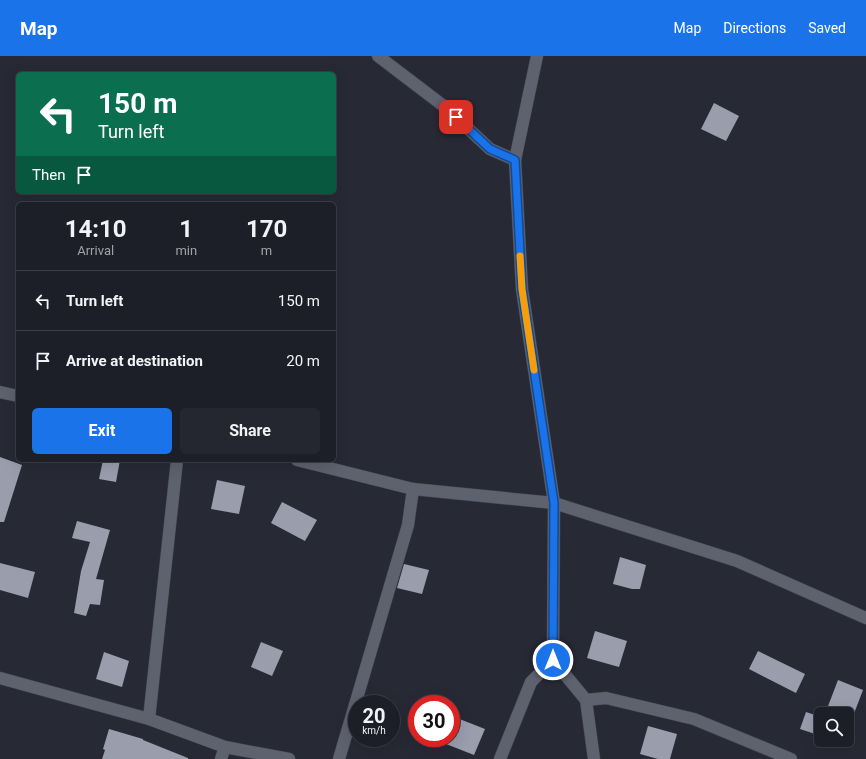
<!DOCTYPE html>
<style>
:root{--surface:#1d1f28;--page:#252730;--text:#f1f3f6;--muted:#a0a2a8;--line:#3b3d45;--accent:#1a73e8}
body{margin:0;font-family:Roboto,sans-serif;background:var(--page);color:var(--text);height:100vh;display:flex;flex-direction:column;font-size:15px;white-space:nowrap}
*{box-sizing:border-box;margin:0}
p{font-size:13px;color:var(--muted)}
.icon{flex:none;width:22px;height:22px;fill:none;stroke:currentColor;stroke-width:2;stroke-linecap:round;stroke-linejoin:round}
.map{position:relative;flex:1;overflow:hidden}
.panel{position:absolute;left:16px;top:146px;width:320px;height:260px;display:flex;flex-direction:column;background:var(--surface);border-radius:6px;box-shadow:0 4px 16px #0002,0 0 0 1px var(--line)}
.panel>*{flex:none}
.guide{position:absolute;left:16px;top:16px;width:320px;height:122px;border-radius:6px;box-shadow:0 4px 16px #0002,0 0 0 1px var(--line);background:#0b6e4f;color:#fff;overflow:hidden}
.buttons{position:absolute;left:814px;top:651px;display:grid;gap:8px}
.buttons a{display:grid;place-items:center;width:40px;height:40px;border-radius:6px;background:var(--surface);box-shadow:0 4px 16px #0002,0 0 0 1px var(--line);font-size:20px}
.speed{position:absolute;left:348px;top:639px;display:flex;gap:8px;font-size:20px;font-weight:700;text-align:center}
.speed>*{display:grid;place-content:center;width:52px;height:52px;border-radius:50%;background:var(--surface);box-shadow:0 4px 16px #0002,0 0 0 1px var(--line);line-height:1}
.speed small{font-size:10px;font-weight:400}
.speed .limit{border:6px solid #d22;background:#fff;color:#111}
.pin{position:absolute;display:grid;place-items:center;width:34px;height:34px;color:#fff;margin:-17px;border-radius:8px;box-shadow:0 2px 6px #0006}
.me{position:absolute;width:44px;margin:-22px;rotate:0deg;stroke-linejoin:round;filter:drop-shadow(0 0 3px #0008)}
.turn{display:flex;align-items:center;gap:14px;height:84px;padding:0 16px;font-size:18px}
.turn .icon{width:52px;height:52px;stroke-width:2.5}
.turn b{display:block;font-size:28px;line-height:34px}
.then{display:flex;align-items:center;height:38px;padding:0 16px;background:#0003;gap:8px;font-size:15px}
.eta{display:flex;justify-content:space-evenly;align-items:center;height:68px;text-align:center}
.eta b{font-size:24px;font-weight:700;line-height:28px}
.action{display:flex;gap:8px;margin-top:auto;padding:8px 16px}
.action a{flex:1;height:46px;border-radius:6px;background:var(--accent);color:#fff;font-size:16px;font-weight:700;line-height:46px;text-align:center}
.action a+a{background:var(--page);color:var(--text)}
ul{padding:0;list-style:none}
li{display:flex;align-items:center;gap:12px;height:60px;padding:0 16px;border-top:1px solid var(--line)}
li div{flex:1}
li b{display:block;font-size:15px}
li em{font-style:normal}
header{display:flex;align-items:center;gap:24px;box-sizing:border-box;height:56px;padding:0 20px;background:var(--accent);color:#fff}
header strong{font-size:19px}
nav{display:flex;gap:22px;margin-inline-start:auto;font-size:14px}
.map>svg:first-child{display:block}
.building{fill:#9a9dac}
.lines{fill:none;stroke-linecap:round;stroke-linejoin:round}
.street-casing{stroke:#43454e;stroke-width:13}
.street{stroke:#5e616e;stroke-width:12}
.route-casing{stroke:#114b97;stroke-width:10}
.route{stroke:#1a73e8;stroke-width:7}
.slow{stroke:#f59e0b;stroke-width:7}
</style>
<header>
<strong>Map</strong>
<nav><a>Map</a><a>Directions</a><a>Saved</a></nav>
</header>
<div class="map">
<svg width="866" height="703" viewBox="0 0 866 703">
<rect width="100%" height="100%" fill="#272935"/>
<g class="building">
<path d="M714,47L739,60L726,85L701,73Z"/>
<path d="M0,401L22,409L4,466H0Z"/>
<path d="M103,404H120L116,426L99,423Z"/>
<path d="M217,424L245,430L239,458L211,453Z"/>
<path d="M282,446L317,464L305,485L271,467Z"/>
<path d="M77,465L110,474L96,523L104,524L100,549L90,548L86,560L74,557L81,515L90,486L72,482Z"/>
<path d="M620,501L646,509L640,533H632L613,528Z"/>
<path d="M0,507L35,516L28,542L0,534Z"/>
<path d="M404,508L429,514L422,538L397,532Z"/>
<path d="M595,575L627,585L619,611L587,602Z"/>
<path d="M261,586L283,595L272,620L251,611Z"/>
<path d="M758,595L805,618L796,637L749,613Z"/>
<path d="M104,596L129,605L122,631L96,623Z"/>
<path d="M838,624L863,634L850,668L853,669L848,686L843,684H847V658H825Z"/>
<path d="M806,656L821,661V680L800,673Z"/>
<path d="M457,662L485,673L474,699L446,688L449,682H451V676Z"/>
<path d="M648,670L677,678L670,703H658L640,698Z"/>
<path d="M109,673L143,683V684L188,702V703H102L105,694L103,693Z"/>
</g>
<g class="lines">
<g class="street-casing">
<g id="street">
<path d="M378,0L445,51L490,93L515,104"/>
<path d="M537,0L515,104L522,233L554,447L553,604L586,644L594,703"/>
<path d="M0,336L18,340"/>
<path d="M297,404L413,433L554,447L737,505L866,562"/>
<path d="M0,622L149,663L225,691L289,703"/>
<path d="M586,644L606,642L694,663L791,703"/>
<path d="M149,663L177,404"/>
<path d="M221,703L225,691"/>
<path d="M339,703L408,469L413,433"/>
<path d="M500,703L531,626L553,604"/>
</g>
</g>
<use href="#street" class="street"/>
</g>
<g class="lines">
<g class="route-casing">
<path id="route" d="M456,61L490,93L515,104L522,233L554,447L553,604"/>
</g>
<use href="#route" class="route"/>
<path class="slow" d="M520,200L522,233L534,314"/>
</g>
</svg>
<div class="buttons">
<a><svg class="icon" aria-label="search" viewBox="0 0 24 24"><circle cx="10" cy="10" r="6"/><path d="M15 15l6 6"/></svg></a>
</div>
<div class="speed"><div>20<small>km/h</small></div><div class="limit">30</div></div>
<div class="pin" style="left:456px;top:61px;background:#d93025"><svg class="icon" aria-label="arrive" viewBox="0 0 24 24"><path d="M6 21V4h12l-3 4 3 4H6"/></svg></div>
<svg class="me" style="left:553px;top:604px" viewBox="-20 -20 40 40"><circle r="17" fill="#1a73e8" stroke="#fff" stroke-width="3"/><path d="M0-11L8 9 0 5-8 9z" fill="#fff"/></svg>
<div class="guide">
<div class="turn"><svg class="icon" aria-label="left" viewBox="0 0 24 24"><path d="M17 20v-9H6M10 6l-5 5 5 5"/></svg><div><b>150 m</b>Turn left</div></div>
<div class="then">Then<svg class="icon" aria-label="arrive" viewBox="0 0 24 24"><path d="M6 21V4h12l-3 4 3 4H6"/></svg></div>
</div>
<section class="panel">
<div class="eta">
<div><b>14:10</b><p>Arrival</p></div>
<div><b>1</b><p>min</p></div>
<div><b>170</b><p>m</p></div>
</div>
<ul>
<li><svg class="icon" aria-label="left" viewBox="0 0 24 24"><path d="M17 20v-9H6M10 6l-5 5 5 5"/></svg><div><b>Turn left</b></div><em>150 m</em></li>
<li><svg class="icon" aria-label="arrive" viewBox="0 0 24 24"><path d="M6 21V4h12l-3 4 3 4H6"/></svg><div><b>Arrive at destination</b></div><em>20 m</em></li>
</ul>
<div class="action"><a>Exit</a><a>Share</a></div>
</section>
</div>
